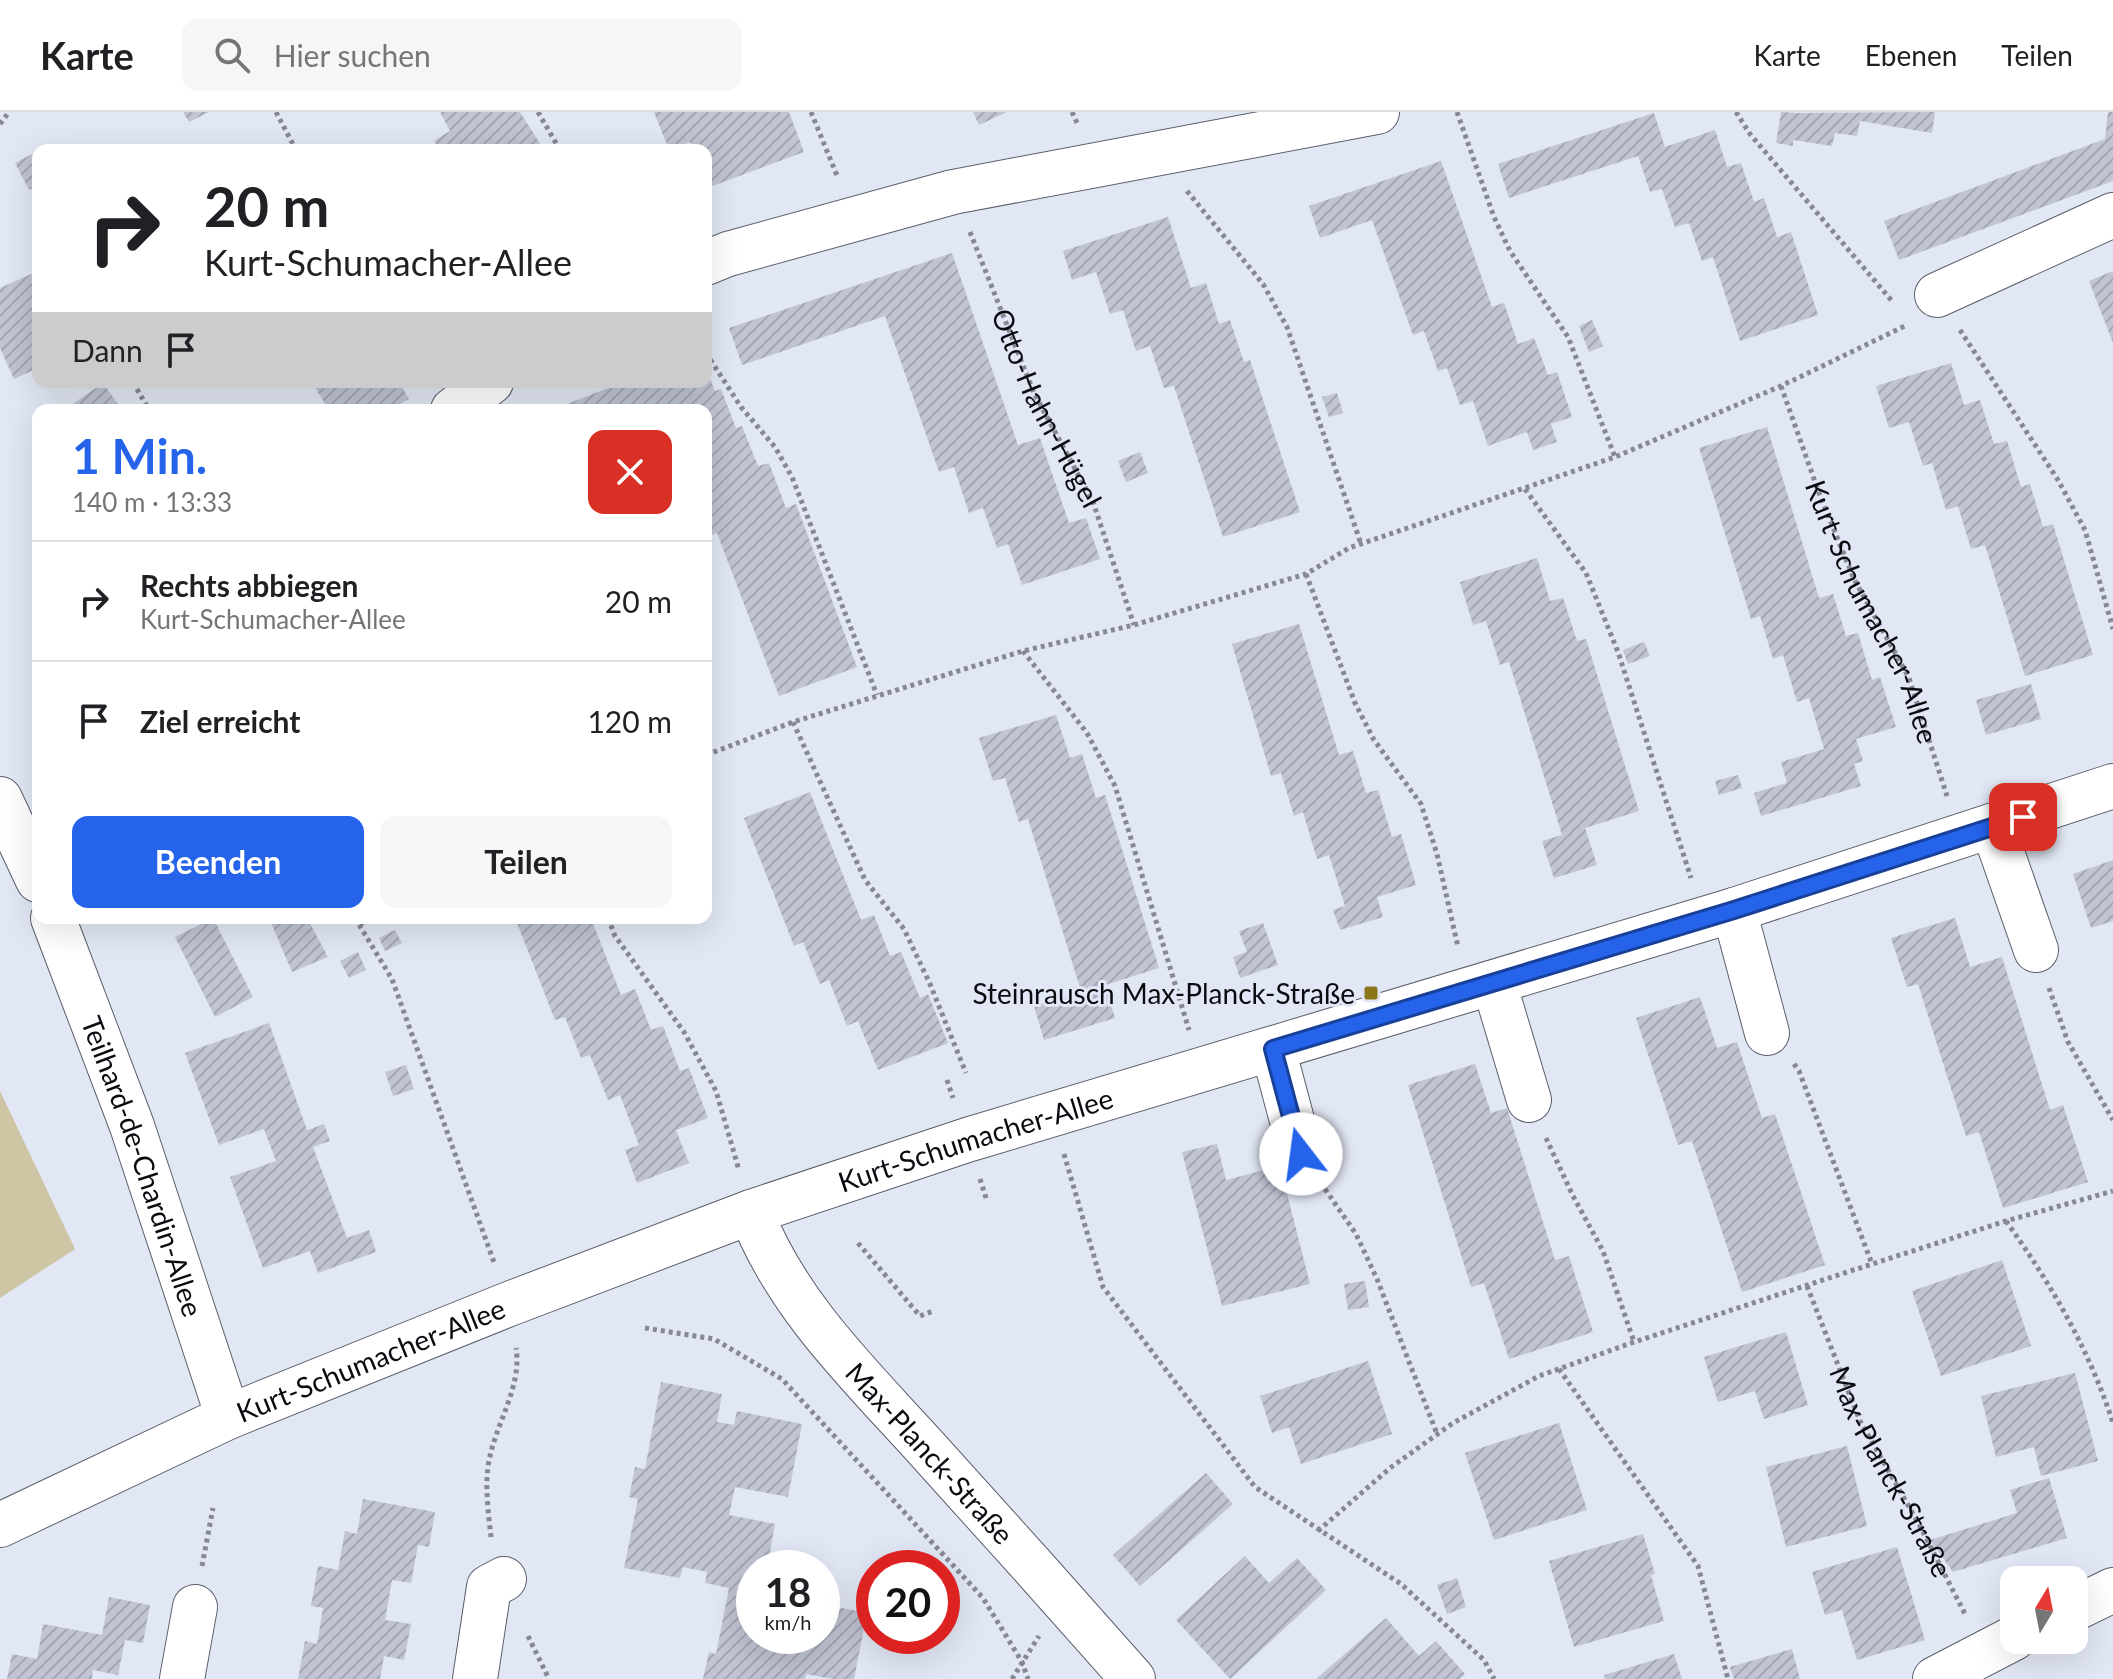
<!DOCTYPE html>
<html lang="de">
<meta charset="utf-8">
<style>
:root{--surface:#fff;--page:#f6f6f6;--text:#202124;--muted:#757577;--line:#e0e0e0;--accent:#2563eb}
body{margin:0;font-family:Lato,sans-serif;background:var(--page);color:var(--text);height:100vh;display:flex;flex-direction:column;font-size:30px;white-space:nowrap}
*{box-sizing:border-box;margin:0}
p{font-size:26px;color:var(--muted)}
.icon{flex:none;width:44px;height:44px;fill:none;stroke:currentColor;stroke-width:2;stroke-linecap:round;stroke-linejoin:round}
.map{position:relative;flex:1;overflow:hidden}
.panel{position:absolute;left:32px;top:292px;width:680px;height:520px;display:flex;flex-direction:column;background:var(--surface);border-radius:16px;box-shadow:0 8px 32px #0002}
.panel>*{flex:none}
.banner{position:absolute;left:32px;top:32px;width:680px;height:244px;border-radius:16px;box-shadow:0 8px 32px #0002;background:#fff;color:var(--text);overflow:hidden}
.needle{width:52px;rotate:10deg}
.tools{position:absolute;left:2000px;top:1454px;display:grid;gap:16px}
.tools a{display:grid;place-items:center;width:88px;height:88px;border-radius:16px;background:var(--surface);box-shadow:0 8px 32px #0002;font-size:40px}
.speed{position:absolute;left:736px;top:1438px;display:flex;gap:16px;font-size:40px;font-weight:700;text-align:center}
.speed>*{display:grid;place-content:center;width:104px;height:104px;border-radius:50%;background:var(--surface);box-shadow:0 8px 32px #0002;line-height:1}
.speed small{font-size:20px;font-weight:400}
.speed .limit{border:12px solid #d22;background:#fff;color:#111}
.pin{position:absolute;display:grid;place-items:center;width:68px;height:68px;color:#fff;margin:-34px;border-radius:16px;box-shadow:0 4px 12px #0006}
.me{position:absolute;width:88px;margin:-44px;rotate:345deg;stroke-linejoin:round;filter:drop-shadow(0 0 6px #0008)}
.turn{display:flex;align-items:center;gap:28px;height:168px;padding:0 40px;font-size:36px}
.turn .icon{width:104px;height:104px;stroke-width:2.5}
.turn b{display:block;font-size:56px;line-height:68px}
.then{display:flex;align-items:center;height:76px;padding:0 40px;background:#0003;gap:16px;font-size:30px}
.round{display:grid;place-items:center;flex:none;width:84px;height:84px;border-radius:16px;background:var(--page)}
.overview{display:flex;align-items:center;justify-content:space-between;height:136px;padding:0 40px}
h1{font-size:48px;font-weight:700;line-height:60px;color:var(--accent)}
.action{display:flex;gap:16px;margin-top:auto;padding:16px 40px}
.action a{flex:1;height:92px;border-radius:16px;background:var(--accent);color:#fff;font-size:32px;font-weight:700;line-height:92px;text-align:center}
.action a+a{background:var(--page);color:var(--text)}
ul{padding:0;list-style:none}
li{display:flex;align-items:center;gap:24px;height:120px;padding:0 40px;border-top:2px solid var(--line)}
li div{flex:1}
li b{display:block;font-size:30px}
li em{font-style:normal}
header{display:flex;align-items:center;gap:48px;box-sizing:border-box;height:112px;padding:0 40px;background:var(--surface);border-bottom:2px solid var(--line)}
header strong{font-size:38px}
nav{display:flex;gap:44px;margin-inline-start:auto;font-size:28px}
.search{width:560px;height:72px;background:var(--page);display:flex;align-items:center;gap:20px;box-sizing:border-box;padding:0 28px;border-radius:16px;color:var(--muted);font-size:30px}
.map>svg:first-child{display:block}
.green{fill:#cdc5a4}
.building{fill:url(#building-hatch)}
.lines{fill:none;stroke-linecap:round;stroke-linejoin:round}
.minor-casing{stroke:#5b5f6b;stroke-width:46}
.path{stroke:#868993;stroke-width:5;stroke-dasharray:4 4;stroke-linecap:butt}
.minor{stroke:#fff;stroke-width:44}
.route-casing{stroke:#184099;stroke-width:20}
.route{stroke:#2563eb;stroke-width:14}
.poi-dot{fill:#8b7619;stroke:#e2e7f5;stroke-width:3}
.labels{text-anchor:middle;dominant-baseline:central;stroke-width:6;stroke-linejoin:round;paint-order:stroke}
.street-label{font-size:28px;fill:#0a0b10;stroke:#e2e7f5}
.poi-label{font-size:28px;fill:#0a0b10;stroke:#e2e7f5;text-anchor:end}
</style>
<header>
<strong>Karte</strong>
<div class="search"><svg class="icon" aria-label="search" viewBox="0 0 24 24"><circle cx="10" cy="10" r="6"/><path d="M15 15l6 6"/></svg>Hier suchen</div>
<nav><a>Karte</a><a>Ebenen</a><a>Teilen</a></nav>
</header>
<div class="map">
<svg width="2113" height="1567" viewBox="0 0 2113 1567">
<defs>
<pattern id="building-hatch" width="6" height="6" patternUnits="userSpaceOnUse" patternTransform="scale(2)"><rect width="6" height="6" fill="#c0c4d3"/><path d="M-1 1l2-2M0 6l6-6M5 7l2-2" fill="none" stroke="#a4a7b4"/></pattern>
</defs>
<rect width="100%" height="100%" fill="#e2e7f5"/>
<path class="green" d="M0,979L75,1137L0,1186Z"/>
<g class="building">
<path d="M183,0H209L189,10Z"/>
<path d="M440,0H520L544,38H440L434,29L450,19Z"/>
<path d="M654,0H789L804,40L707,76L706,38H693L690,30L669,38Z"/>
<path d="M973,0H1007L979,13Z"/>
<path d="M1781,0L1798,1L1935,0L1932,21L1860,9L1857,24L1835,21L1832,34L1793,28V34L1776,31Z"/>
<path d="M2108,0H2113V69L1899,148L1884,109L2105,27Z"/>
<path d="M1654,1L1665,35L1715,18L1727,55L1741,51L1754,90L1764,86L1777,125L1791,120L1818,203L1740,229L1713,145L1702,149L1689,111L1675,115L1662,77L1650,80L1638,44L1509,86L1498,52Z"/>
<path d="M32,42L38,54V74L29,78L15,51Z"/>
<path d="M1441,49L1492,195L1504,191L1518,232L1534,226L1548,263L1557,260L1572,305L1551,312L1557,330L1533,338L1527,320L1488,334L1473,289L1460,293L1447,256L1438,259L1424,219L1413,223L1372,108L1320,126L1309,94Z"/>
<path d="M1168,105L1191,176L1206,171L1219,212L1230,208L1244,250L1250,248L1300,400L1223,425L1174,274L1164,276L1150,234L1136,239L1123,198L1110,202L1096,160L1072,168L1063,139Z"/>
<path d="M952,141L1018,333L1040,326L1069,411L1086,406L1100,447L1022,473L1008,432L997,436L983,396L969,401L954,355L939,360L885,204L742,253L729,216Z"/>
<path d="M38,159V256L14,267L0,236V176Z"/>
<path d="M2113,159V231L2089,169Z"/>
<path d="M1592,208L1603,234L1589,240L1579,214Z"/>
<path d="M1951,251L1964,293L1980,288L1994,332L2007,329L2021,375L2030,372L2043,415L2053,412L2093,543L2025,564L1985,433L1971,437L1958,394L1946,398L1932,351L1923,354L1909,310L1889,316L1876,274Z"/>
<path d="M706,256L715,279L721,277L736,316L742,314L758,354L769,351L786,396L796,392L857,555L779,584L717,421L709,424L706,416V298H551L624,270H706Z"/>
<path d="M312,270H399L409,287L390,298H317L325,292Z"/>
<path d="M103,271L122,298H64Z"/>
<path d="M1337,281L1343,301L1329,305L1322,285Z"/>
<path d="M1767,315L1819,486L1833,482L1846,524L1858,521L1872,568L1880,565L1896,615L1856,627L1863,649L1854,652L1861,674L1761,704L1754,681L1787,671L1781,650L1824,637L1809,586L1797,590L1783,543L1773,547L1760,504L1751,507L1699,336Z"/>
<path d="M1140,340L1148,361L1126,370L1118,349Z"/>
<path d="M1537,446L1550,489L1563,486L1577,529L1586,527L1639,699L1585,716L1597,753L1554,766L1542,729L1562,723L1509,550L1500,553L1486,509L1473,513L1460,470Z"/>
<path d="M1299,512L1339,643L1353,639L1366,681L1378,678L1392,725L1401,722L1416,773L1377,785L1383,805L1340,818L1333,798L1345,794L1329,743L1317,747L1303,700L1294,704L1281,661L1271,664L1232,532Z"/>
<path d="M1644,530L1650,544L1628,552L1623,538Z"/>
<path d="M2031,572L2041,607L1986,623L1976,588Z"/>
<path d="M1056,603L1070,646L1082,642L1096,686L1105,683L1159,856L1105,873L1115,906L1044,928L1034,894L1081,879L1028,707L1019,710L1005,666L993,669L979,626Z"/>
<path d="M1738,663L1742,676L1719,683L1715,669Z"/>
<path d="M810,680L861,808L874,803L890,844L901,840L920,886L928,882L948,931L878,958L858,909L847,914L829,868L820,872L803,830L794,834L744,706Z"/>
<path d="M2113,748V809L2091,816L2073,762Z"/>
<path d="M213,806L253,885L215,905L175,825Z"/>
<path d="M269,806H307L328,845L292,860Z"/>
<path d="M515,806H591L621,883L635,877L651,918L663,914L680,959L689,956L708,1006L676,1018L689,1051L637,1071L625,1038L639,1033L620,983L608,988L590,943L581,946L565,905L555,908Z"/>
<path d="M1955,806L1970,855L2002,845L2050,998L2063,993L2088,1070L2003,1096L1979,1020L1966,1024L1918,872L1907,875L1891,826Z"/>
<path d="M1263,811L1278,853L1240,866L1233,845L1247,840L1239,819Z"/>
<path d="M395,818L402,831L385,839L379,826Z"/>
<path d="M358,840L366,858L349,866L340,849Z"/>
<path d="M1700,885L1717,936L1737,930L1762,1006L1775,1002L1825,1153L1742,1180L1692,1029L1678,1033L1636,906Z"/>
<path d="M269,911L307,1018L324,1012L330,1029L313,1035L347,1126L369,1118L376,1140L318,1161L310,1139L263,1156L230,1065L276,1049L264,1017L219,1033L185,941Z"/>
<path d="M1475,952L1491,1001L1507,996L1555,1148L1569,1144L1593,1220L1509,1247L1484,1171L1471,1175L1408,973Z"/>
<path d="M406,953L414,977L393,984L385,960Z"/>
<path d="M1217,1032L1226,1068L1280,1054L1310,1172L1222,1194L1182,1040Z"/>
<path d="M2002,1148L2031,1234L1941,1264L1912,1179Z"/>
<path d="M1365,1169L1369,1195L1348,1198L1344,1172Z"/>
<path d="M1786,1220L1808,1293L1764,1307L1755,1279L1718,1290L1704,1245Z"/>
<path d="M1368,1249L1392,1322L1301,1352L1289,1315L1272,1321L1260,1284Z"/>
<path d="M2075,1261L2098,1349L2041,1364L2034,1335L1996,1345L1981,1284Z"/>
<path d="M661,1270L722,1282L717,1310L734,1313L737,1299L802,1312L788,1385L735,1375L729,1403L775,1412L767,1456H754V1524H822V1492L867,1501L854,1567H833L806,1562L805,1567H703L709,1540L716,1542L729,1476L705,1471L707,1460L683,1455L680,1466L624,1456L638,1387L629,1385L635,1355L645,1357Z"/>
<path d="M1559,1311L1587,1398L1494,1428L1465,1341Z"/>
<path d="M1847,1334L1867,1414L1786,1435L1766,1355Z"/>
<path d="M1206,1361L1233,1392L1140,1474L1113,1443Z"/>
<path d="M2049,1366L2067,1426L1953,1460L1930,1428L2017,1401L2010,1378Z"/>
<path d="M363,1387L435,1400L429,1435L418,1433L411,1471L392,1468L385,1508L411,1512L404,1548L384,1544L380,1567H298L305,1529L317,1532L323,1496L311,1494L318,1454L338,1458L345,1419L357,1422Z"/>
<path d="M1643,1422L1655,1462L1651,1463L1664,1509L1574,1535L1549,1449Z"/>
<path d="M1897,1435L1925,1528L1857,1548L1842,1498L1825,1503L1812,1460Z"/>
<path d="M1245,1444L1269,1471L1297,1446L1326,1478L1230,1567L1176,1508Z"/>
<path d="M1457,1466L1466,1495L1447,1502L1437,1473Z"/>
<path d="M109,1485L150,1493L143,1531L125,1528L118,1563L93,1558L92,1567H7L12,1542L37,1547L43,1512L102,1523Z"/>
<path d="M1386,1506L1419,1544L1436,1529L1465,1562L1460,1567H1316Z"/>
<path d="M1792,1537L1800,1567H1734L1730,1555Z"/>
<path d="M1674,1542L1682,1567H1605L1604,1563Z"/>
</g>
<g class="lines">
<g class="minor-casing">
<g id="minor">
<path d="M706,151L728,142L953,80L1377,0"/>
<path d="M1937,183L2113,103"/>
<path d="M453,298L491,270"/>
<path d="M0,687L38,768"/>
<path d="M1993,715L2036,838"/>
<path d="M1734,798L1767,921"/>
<path id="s4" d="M53,806L132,1014L228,1305"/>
<path d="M1494,871L1529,988"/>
<path d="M1273,937L1301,1042"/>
<path id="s5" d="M751,1100C787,1194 861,1264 927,1337C996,1413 1065,1490 1133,1567"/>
<path id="s6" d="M0,1413L228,1305L509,1192L751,1100L967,1028L1734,798L2113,674"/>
<path d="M2074,1497L2113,1478"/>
<path d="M182,1567L195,1495"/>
<path d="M475,1567L489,1475L504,1467"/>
<path d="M1935,1567L2014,1526"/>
</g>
</g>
<g class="path">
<path d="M276,0L296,38"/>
<path d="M538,0L560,38"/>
<path d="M811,0L838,66"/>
<path d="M1072,0L1078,13"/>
<path d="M1457,0L1494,105L1510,139L1568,225L1615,345"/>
<path d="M1736,0L1750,22L1892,189"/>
<path d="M0,12L9,0"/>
<path d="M1187,79L1263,172L1287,215L1361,432"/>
<path id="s1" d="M970,120L1034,281L1093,390L1134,513"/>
<path d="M1960,218L2058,368L2085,418L2113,517"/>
<path d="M706,241L741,295L775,335L792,365L877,583"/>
<path d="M133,270L149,298"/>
<path id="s2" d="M1781,274L1819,381L1854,467L1909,566L1947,684"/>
<path d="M1525,377L1586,461L1618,540L1691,766"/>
<path d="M1306,462L1355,591L1374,628L1421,692L1437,742L1458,835"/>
<path d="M1023,539L1087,621L1115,674L1189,918"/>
<path d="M793,610L865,768L904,817L930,872L966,961"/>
<path d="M706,643L793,610L1023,539L1134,513L1306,462L1349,436L1615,345L1781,274L1907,213"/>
<path d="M355,806L392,867L495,1153"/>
<path d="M608,806L615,824L684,920L716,979L739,1058"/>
<path d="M360,812L371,806"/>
<path d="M2049,876L2068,930L2113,1008"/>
<path d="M1794,952L1799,959L1872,1152"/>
<path d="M947,968L953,986"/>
<path d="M1546,1026L1573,1084L1603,1139L1634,1230"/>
<path d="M1064,1042L1103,1175L1255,1375L1401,1472L1484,1548L1494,1567"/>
<path d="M980,1067L987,1089"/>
<path d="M1325,1077L1356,1122L1377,1167L1437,1322"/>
<path d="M2006,1109C2051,1172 2089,1237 2113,1311"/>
<path d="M858,1131L920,1204L933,1199"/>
<path id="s3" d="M1807,1174L1860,1309L1920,1414L1966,1504"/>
<path d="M645,1216L714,1227L782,1267L983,1486L1022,1550L1028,1567"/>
<path d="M1559,1257L1698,1454L1728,1567"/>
<path d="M1318,1419L1390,1356L1453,1311L1539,1264L1634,1230L1872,1152L2006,1109L2113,1079"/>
<path d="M491,1425C488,1399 484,1369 490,1344C498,1308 522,1273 516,1236"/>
<path d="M202,1454L213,1396"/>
<path d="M528,1524L549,1567"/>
<path d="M1012,1567L1039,1524"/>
</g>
<use href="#minor" class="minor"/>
</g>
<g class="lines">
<g class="route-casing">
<path id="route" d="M1301,1042L1273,937L1734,798L2023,705"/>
</g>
<use href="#route" class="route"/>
</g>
<rect class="poi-dot" x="1363" y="873" width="16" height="16" rx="4"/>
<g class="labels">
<g class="street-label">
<text stroke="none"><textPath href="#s1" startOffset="192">Otto-Hahn-Hügel</textPath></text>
<text stroke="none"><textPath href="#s2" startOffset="244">Kurt-Schumacher-Allee</textPath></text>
<text stroke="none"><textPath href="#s6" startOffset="1050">Kurt-Schumacher-Allee</textPath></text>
<text stroke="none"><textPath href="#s4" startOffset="264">Teilhard-de-Chardin-Allee</textPath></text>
<text stroke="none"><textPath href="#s6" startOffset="406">Kurt-Schumacher-Allee</textPath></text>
<text stroke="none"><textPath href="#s5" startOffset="302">Max-Planck-Straße</textPath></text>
<text stroke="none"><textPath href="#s3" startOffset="204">Max-Planck-Straße</textPath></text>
</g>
<g class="poi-label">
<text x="1355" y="881">Steinrausch Max-Planck-Straße</text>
</g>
</g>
</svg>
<div class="tools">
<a><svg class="needle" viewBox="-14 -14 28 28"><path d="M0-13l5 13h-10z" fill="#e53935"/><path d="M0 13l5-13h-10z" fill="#757577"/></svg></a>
</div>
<div class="speed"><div>18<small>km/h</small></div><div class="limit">20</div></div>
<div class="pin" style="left:2023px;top:705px;background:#d93025"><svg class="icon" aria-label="arrive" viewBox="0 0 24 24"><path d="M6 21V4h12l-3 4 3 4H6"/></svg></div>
<svg class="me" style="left:1301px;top:1042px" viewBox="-20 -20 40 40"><circle r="19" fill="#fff"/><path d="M0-13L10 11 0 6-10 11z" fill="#2563eb"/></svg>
<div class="banner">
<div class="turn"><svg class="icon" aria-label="right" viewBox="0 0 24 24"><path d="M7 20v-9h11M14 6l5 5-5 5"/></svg><div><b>20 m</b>Kurt-Schumacher-Allee</div></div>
<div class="then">Dann<svg class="icon" aria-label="arrive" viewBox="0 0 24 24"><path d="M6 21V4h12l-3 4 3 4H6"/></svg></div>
</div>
<section class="panel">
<div class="overview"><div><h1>1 Min.</h1><p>140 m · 13:33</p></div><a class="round" style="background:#d93025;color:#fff"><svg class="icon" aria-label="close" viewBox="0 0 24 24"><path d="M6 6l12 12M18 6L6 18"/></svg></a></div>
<ul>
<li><svg class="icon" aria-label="right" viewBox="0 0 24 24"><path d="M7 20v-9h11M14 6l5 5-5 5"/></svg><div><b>Rechts abbiegen</b><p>Kurt-Schumacher-Allee</p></div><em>20 m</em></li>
<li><svg class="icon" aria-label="arrive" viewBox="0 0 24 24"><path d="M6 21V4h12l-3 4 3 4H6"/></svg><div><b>Ziel erreicht</b></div><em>120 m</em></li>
</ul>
<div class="action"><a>Beenden</a><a>Teilen</a></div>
</section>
</div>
